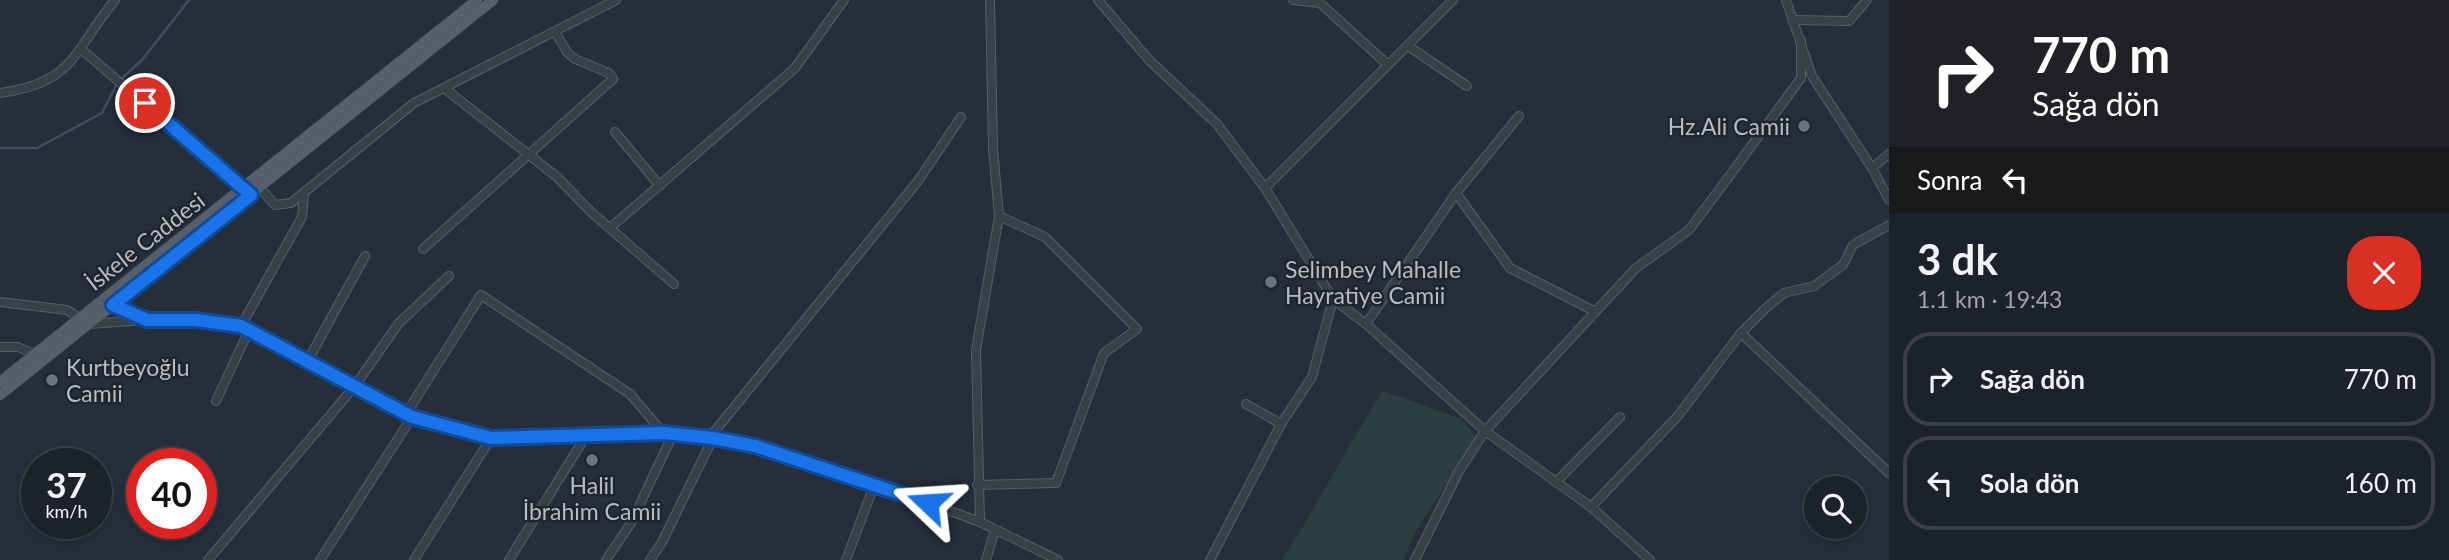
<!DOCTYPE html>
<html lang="tr">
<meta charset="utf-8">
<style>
:root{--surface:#1c222c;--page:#252a34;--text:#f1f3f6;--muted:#a0a4a9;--line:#3a3f48}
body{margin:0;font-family:Lato,sans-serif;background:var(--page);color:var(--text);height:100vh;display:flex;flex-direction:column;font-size:26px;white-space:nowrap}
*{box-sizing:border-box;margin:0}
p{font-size:23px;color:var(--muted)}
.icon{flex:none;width:38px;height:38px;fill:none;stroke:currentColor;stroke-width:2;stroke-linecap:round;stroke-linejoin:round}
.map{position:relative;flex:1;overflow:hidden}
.details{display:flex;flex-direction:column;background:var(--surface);width:560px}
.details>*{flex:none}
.guide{background:#202124;color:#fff;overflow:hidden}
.buttons{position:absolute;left:1804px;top:476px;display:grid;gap:14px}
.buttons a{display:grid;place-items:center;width:63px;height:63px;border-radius:50%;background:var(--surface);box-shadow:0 4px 10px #0003,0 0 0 2px var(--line);font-size:35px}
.speed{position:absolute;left:21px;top:448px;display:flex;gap:14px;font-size:35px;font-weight:700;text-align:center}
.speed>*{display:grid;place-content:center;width:91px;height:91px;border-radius:50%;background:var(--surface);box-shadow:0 4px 10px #0003,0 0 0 2px var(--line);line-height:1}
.speed small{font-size:18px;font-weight:400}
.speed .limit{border:10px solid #d22;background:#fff;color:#111}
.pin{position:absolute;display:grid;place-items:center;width:60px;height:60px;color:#fff;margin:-30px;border:4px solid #fff;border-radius:50%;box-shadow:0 2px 7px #0007}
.me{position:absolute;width:77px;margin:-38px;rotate:290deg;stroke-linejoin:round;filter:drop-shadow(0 0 5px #0008)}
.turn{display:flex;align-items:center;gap:24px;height:147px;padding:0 28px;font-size:32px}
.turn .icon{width:91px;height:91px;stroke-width:2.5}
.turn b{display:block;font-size:49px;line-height:60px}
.then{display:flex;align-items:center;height:66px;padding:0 28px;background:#0003;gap:14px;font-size:26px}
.round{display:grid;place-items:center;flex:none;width:74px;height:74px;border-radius:28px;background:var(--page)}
.overview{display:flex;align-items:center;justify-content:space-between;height:119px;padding:0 28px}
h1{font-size:42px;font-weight:700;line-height:52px}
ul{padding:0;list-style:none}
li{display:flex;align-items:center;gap:21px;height:94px;margin:0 14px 10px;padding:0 14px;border:4px solid var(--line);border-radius:28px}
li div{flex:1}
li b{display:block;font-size:26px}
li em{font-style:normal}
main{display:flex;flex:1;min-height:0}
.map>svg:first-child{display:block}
.green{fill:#2c3e3f}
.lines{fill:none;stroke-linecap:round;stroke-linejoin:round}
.stream{stroke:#404c63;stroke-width:2.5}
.minor-casing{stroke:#585e68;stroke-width:10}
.major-casing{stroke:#434953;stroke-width:11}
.minor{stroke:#3a404a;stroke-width:8}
.major{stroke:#585f6a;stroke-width:10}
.route-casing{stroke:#114b97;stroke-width:18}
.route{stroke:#1a73e8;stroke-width:12}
.worship-dot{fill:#6b7280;stroke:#1f252f;stroke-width:2.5}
.labels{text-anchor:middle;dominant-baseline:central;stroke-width:5;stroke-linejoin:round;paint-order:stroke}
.poi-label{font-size:23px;fill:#b6bbc6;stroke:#1f252f;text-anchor:start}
.street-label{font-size:23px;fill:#b6bbc6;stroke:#1f252f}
</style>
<main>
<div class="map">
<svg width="1889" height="560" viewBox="0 0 1889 560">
<rect width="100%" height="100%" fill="#262e3a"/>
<path class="green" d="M1383,391L1459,418L1478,436L1414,534L1404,560H1282C1318,505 1347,446 1383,391Z"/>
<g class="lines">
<g class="stream">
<path d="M121,79L142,60L189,0"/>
<path d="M0,148H37L102,113L117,84"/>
</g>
<g class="minor-casing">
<g id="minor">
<path d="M1098,0L1149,60L1217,124L1265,188L1333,299L1366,324L1485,431L1591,507L1650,560"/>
<path d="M1293,0L1320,3L1387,64"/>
<path d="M1786,0L1812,76L1872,168L1889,200"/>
<path d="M1792,20L1849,21L1867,0"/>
<path d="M1408,46L1467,86"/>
<path d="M81,49L246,191"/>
<path d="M444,88L557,177L591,212L674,284"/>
<path d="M0,93C75,83 73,51 115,0"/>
<path d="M615,132L660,186"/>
<path d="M1872,168L1889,154"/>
<path d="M260,188L275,205L291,203L414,103L616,0"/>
<path d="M1265,188L1453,0"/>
<path d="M1456,193L1510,268L1594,311"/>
<path d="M610,228L795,68L844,0"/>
<path d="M423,249L613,79L609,73L575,59L567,52L555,32"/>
<path d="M0,302L67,310L79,318"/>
<path d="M113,305L145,319"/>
<path d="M89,324L147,320L230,322L412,417L491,438L664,434L713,438L755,446L875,483L980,522L1058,560"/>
<path d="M1366,324L1456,193L1519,116"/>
<path d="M241,326L302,217L304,195"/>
<path d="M1741,333L1889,473"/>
<path d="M0,347H18L34,354"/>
<path d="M307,362L365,256"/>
<path d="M216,401L249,330"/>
<path d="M1246,404L1281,424"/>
<path d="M406,414L481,295L630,394L664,434"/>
<path d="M710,437L918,181L961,117"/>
<path d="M1556,482L1620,417"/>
<path d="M977,485L1056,483L1104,353L1137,329L1045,237L999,216"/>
<path d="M1591,507L1677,417L1741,333L1766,308L1784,293L1814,286L1843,265L1853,245L1889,225"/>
<path d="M980,522L976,350L999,216L993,148L990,0"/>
<path d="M208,560L354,387L399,323L449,276"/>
<path d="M320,560L412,417"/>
<path d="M414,560L491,438"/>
<path d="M509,560L587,434"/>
<path d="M606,560L631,523L673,434"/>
<path d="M650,560L662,542L713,438"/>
<path d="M846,560L875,483"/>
<path d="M986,560L995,530"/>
<path d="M1210,560L1281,424L1312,377L1333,299"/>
<path d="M1415,560L1459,471L1485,431L1636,268L1689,230L1736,167L1801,78V40"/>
</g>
</g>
<g class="major-casing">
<g id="major">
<path d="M0,382L477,0"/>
<path d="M0,395L493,0"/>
</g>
</g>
<use href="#minor" class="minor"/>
<use href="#major" class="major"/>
</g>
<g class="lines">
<g class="route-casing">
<path id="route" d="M145,103L251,195L113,305L147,320H196L241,326L412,417L491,438L664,433L713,438L755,446L928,503"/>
</g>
<use href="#route" class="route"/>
</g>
<g class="worship-dot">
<circle cx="1804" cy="126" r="7"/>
<circle cx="1271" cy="282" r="7"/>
<circle cx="52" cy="380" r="7"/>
<circle cx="592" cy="460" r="7"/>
</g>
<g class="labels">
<g class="poi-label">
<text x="1790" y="126" text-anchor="end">Hz.Ali Camii</text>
<text x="1285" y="269">Selimbey Mahalle<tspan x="1285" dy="26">Hayratiye Camii</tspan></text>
<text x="66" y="367">Kurtbeyoğlu<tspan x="66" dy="26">Camii</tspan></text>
<text x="592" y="485" text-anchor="middle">Halil<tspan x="592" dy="26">İbrahim Camii</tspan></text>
</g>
<g class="street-label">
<text transform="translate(145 241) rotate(-38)">İskele Caddesi</text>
</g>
</g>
</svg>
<div class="buttons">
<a><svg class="icon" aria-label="search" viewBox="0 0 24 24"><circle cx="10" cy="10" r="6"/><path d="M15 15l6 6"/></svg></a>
</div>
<div class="speed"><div>37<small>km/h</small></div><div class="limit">40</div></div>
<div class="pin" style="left:145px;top:103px;background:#d93025"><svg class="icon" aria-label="arrive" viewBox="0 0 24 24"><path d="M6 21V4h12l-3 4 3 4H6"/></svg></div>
<svg class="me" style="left:928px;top:503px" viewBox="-20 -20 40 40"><path d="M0-17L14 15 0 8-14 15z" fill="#1a73e8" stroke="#fff" stroke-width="4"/></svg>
</div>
<section class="details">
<div class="guide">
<div class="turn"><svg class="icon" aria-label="right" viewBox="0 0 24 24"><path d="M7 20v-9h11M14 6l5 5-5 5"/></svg><div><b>770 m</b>Sağa dön</div></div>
<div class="then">Sonra<svg class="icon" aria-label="left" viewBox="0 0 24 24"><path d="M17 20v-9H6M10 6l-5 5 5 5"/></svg></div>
</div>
<div class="overview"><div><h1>3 dk</h1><p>1.1 km · 19:43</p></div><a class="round" style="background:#d93025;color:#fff"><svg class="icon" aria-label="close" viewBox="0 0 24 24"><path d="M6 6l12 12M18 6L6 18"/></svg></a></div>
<ul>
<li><svg class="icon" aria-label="right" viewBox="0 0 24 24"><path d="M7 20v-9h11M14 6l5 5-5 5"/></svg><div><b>Sağa dön</b></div><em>770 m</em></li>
<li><svg class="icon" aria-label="left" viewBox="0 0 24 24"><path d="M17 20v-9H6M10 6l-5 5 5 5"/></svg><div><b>Sola dön</b></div><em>160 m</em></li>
</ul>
</section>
</main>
